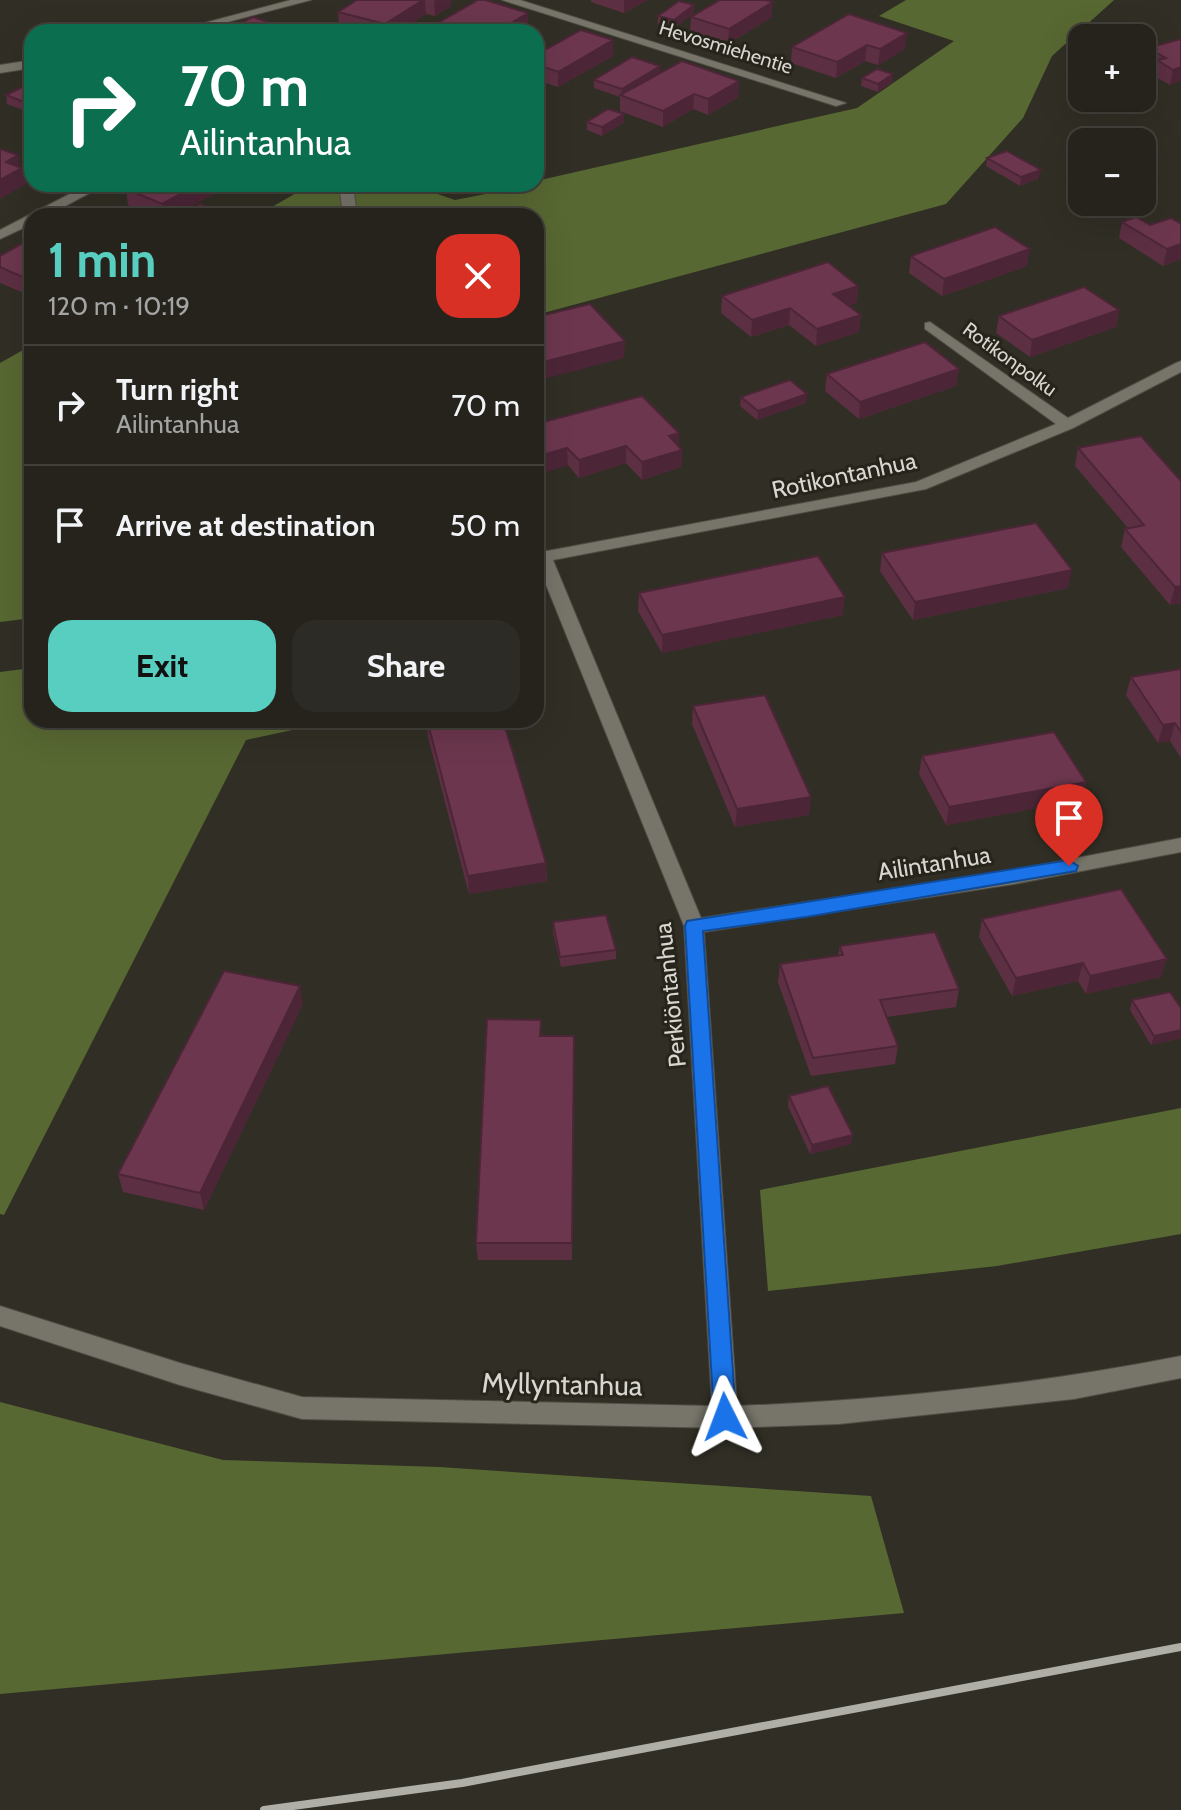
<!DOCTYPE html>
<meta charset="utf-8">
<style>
:root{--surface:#25231c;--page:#2d2b25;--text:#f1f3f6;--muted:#a3a4a3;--line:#42403b;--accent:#58cec0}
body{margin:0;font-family:Cabin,sans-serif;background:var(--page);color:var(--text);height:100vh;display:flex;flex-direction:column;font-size:30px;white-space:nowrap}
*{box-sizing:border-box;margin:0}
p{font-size:26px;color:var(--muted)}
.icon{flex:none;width:44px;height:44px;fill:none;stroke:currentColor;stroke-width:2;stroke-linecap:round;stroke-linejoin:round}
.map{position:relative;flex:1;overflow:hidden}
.panel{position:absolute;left:24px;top:208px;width:520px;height:520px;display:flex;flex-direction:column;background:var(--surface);border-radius:24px;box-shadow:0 8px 32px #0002,0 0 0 2px var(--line)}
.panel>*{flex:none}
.hud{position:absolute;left:24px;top:24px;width:520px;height:168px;border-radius:24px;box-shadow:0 8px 32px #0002,0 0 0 2px var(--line);background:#0b6e4f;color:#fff;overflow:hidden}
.buttons{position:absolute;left:1068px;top:24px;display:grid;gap:16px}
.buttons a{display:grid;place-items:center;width:88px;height:88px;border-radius:16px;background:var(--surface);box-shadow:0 8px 32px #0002,0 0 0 2px var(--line);font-size:40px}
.pin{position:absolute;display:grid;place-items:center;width:68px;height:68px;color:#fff;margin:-82px -34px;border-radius:50% 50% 50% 0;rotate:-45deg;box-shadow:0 0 8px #0007}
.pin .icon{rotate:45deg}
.me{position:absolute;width:88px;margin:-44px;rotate:357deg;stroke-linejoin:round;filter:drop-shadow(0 0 6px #0008)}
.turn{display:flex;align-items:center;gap:28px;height:168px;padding:0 24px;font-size:36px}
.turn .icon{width:104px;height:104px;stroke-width:2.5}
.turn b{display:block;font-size:56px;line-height:68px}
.round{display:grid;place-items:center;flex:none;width:84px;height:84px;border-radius:24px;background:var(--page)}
.headline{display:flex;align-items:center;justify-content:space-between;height:136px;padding:0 24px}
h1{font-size:48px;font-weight:700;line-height:60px;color:var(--accent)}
.action{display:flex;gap:16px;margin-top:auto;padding:16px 24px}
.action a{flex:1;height:92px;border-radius:24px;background:var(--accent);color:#111;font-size:32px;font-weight:700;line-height:92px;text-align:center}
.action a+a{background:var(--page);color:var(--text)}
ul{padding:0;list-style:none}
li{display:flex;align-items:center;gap:24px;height:120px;padding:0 24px;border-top:2px solid var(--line)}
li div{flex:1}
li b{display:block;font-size:30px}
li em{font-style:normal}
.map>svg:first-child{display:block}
.forest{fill:#586832}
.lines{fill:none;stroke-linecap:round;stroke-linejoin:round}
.minor-casing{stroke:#4e4c44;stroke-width:2}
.minor{fill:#77756a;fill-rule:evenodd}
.rail{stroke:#afaea7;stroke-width:8}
.wall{fill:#5d2f43}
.shaded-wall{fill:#4c2637}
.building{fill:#6c374e;stroke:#4c2637;stroke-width:2}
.route{fill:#1a73e8;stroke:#114b97;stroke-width:2}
.labels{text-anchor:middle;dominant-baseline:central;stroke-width:6;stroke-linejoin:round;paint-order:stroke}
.far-street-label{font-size:20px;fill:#d7d6d0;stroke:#27251b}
.street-label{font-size:24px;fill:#d7d6d0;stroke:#27251b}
.near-street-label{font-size:28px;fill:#d7d6d0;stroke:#27251b}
</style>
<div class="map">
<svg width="1181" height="1810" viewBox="0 0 1181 1810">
<rect width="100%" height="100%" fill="#312f25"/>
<g class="forest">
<path d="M906,0H1114L1052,56L1023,118L946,204L536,315V216H256L312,184H408L455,200L536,184V181L857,108L954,41L879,16Z"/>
<path d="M32,345V618L0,622V363Z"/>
<path d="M32,668V720H339L246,740L4,1215L0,1214V672Z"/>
<path d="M1181,1108V1234L997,1266L768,1291L760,1190Z"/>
<path d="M0,1402L223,1460L439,1467L871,1496L904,1613L0,1694Z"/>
</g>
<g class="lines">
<g class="minor-casing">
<g id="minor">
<path d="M291,0H311L190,32H170Z"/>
<path d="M502,0H520L846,103L836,106Z"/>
<path d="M32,60V68L0,73V65Z"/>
<path d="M89,184H106L47,216H32V224L0,239V230Z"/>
<path d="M339,184H353L357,216H343Z"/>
<path d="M930,322L1068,418L1176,363L1181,361V372L1073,428L926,489L553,560L701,918L1014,870L1181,838V852L1014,884L704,932L737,1406C886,1400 1034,1385 1181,1356V1378L1074,1399L839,1424L725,1428L302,1419L180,1385L0,1326V1306L180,1363L302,1397L712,1406L684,926L536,560V545L547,551L916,482L1056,424L925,329V323Z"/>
</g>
</g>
<use href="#minor" class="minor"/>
<path class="rail" d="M264,1810L462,1783L1181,1647"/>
</g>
<g class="wall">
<path d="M357,0H451V6L435,16L426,14L398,32H357L339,27L338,12Z"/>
<path d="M478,0L528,28L522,32H432L431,27Z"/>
<path d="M591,0H648L624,13L591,2Z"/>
<path d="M694,5V13L674,28L658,24V16Z"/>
<path d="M849,14L905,49L878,65L865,61L836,78L791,63L792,47Z"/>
<path d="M691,17H772L728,44L690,32Z"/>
<path d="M1181,39L1170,85L1154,76L1155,69L1145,64L1148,48Z"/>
<path d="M613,40V56L558,87L536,80V55Z"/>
<path d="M660,66V73L739,81L738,97L708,115L693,109L663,127L620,111V97L594,88V80Z"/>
<path d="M862,78L892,82L878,92L861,86Z"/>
<path d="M32,84V123H30L28,112L7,104L6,95Z"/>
<path d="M587,122H624L602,136L587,130Z"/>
<path d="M987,158L1039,178L1020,186L986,166Z"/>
<path d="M232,184L173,216H153L128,205L126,189Z"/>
<path d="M1122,222L1150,225L1181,224V259L1163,266L1119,238Z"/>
<path d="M32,238L31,296L0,283V256Z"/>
<path d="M911,256L1027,266L942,296L909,273Z"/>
<path d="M858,286L857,303L848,305L861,315L859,332L816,346L789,325L751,337L721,313L722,296Z"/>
<path d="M1119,310L1116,327L1030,357L996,333L999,316Z"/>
<path d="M959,369L956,386L859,419L825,391L827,374Z"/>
<path d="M741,397L806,403L757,420L740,406Z"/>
<path d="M536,424L679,433L678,446L682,450L681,467L642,480L626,463L579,478L568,465L543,473L536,465Z"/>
<path d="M1078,448L1181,481V603L1170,605L1121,547L1125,529L1128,528L1075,466Z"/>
<path d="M882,553L1068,588L913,620L880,571Z"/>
<path d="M639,593L843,615L662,653L638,611Z"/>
<path d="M1181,669V758L1170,741L1158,743L1126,695L1131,677Z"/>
<path d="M693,706L811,797L809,815L735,827L692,724Z"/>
<path d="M427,720L468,723L546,863L547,881L469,894L428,737Z"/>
<path d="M922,756L1086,782L1081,800L946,825L919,774Z"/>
<path d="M982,919L1161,977L1086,994L1078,981L1012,996L979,937Z"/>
<path d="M553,922L616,950V959L561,967L553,932Z"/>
<path d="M840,946L959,989L956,1007L887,1017L898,1046L895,1064L811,1076L778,982L780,964L838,956Z"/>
<path d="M1132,1000L1181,1008V1038L1151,1045L1130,1010Z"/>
<path d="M303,1004L204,1210L123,1192L118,1174Z"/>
<path d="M541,1036L574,1037L572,1260H478L476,1243Z"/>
<path d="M789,1096L851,1144L810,1154L788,1106Z"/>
</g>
<g class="shaded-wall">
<path d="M423,0H425L426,14L398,32H385V24Z"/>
<path d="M436,0H451V6L435,16L434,1Z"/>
<path d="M624,0H648L624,13Z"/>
<path d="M773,2L772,17L728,44L729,29Z"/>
<path d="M694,5V13L674,28V20Z"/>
<path d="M528,13V28L522,32H501V29Z"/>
<path d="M489,25V32H477Z"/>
<path d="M283,27L284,32H273Z"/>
<path d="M907,33L905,49L878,65L880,49Z"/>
<path d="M613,40V56L558,87V72Z"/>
<path d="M867,45L865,61L836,78L837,62Z"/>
<path d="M660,66V74L621,95L622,89Z"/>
<path d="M1181,67V81L1170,85L1173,70Z"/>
<path d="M893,74L892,82L878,92V84Z"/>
<path d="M739,81L738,97L708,115V99Z"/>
<path d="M694,94L693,109L663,127V111Z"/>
<path d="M624,114V122L602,136V127Z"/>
<path d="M18,155L20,169L22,168L26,184L0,199V180L6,162Z"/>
<path d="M1041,170L1039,178L1020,186L1021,177Z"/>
<path d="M199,184H232L173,216H164L162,204Z"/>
<path d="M1181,244V259L1163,266L1167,249Z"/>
<path d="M1030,249L1027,266L942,296L944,279Z"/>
<path d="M32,276V295L31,296L27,279Z"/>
<path d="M858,286L857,303L832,311L833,294Z"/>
<path d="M790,308L789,325L751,337L752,320Z"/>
<path d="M1119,310L1116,327L1030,357L1032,340Z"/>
<path d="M861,315L859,332L816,346L817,329Z"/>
<path d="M625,341L624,358L536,381V364Z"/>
<path d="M959,369L956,386L859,419L860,402Z"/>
<path d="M807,394L806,403L757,420L758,411Z"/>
<path d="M679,433L678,450L669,436Z"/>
<path d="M626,446V463L579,478V460Z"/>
<path d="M567,448L568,465L543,473V455Z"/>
<path d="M682,450L681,467L642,480V462Z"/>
<path d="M1072,570L1068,588L913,620L915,602Z"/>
<path d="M1181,586V603L1170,605L1175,587Z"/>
<path d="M845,597L843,615L662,653V635Z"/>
<path d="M1175,723L1170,741L1158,743L1163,725Z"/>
<path d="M1086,782L1081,800L946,825L949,807Z"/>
<path d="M811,797L809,815L735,827L737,809Z"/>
<path d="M546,863L547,881L469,894L468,876Z"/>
<path d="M1167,959L1161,977L1086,994L1090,976Z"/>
<path d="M1083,963L1078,981L1012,996L1016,978Z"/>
<path d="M300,986L303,1004L204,1210L200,1193Z"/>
<path d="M1181,1030V1038L1151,1045L1154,1036Z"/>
<path d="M853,1135L851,1144L810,1154L812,1145Z"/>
</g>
<g class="building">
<path d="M357,0H423L385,24L338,12Z"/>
<path d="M478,0H485L528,13L501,29L489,25L477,32H448L431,27Z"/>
<path d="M720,0H765L773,2L729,29L691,17Z"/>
<path d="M679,1L694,5L674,20L658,16Z"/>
<path d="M849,14L907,33L880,49L867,45L837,62L792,47Z"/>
<path d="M253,17L283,27L273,32H222Z"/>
<path d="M581,30L613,40L558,72L536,64V55Z"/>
<path d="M1181,39V67L1173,70L1157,60L1166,58L1148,48Z"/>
<path d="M632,57L660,66L622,89L594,80Z"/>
<path d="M682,61L739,81L708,99L694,94L663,111L620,95Z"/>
<path d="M877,69L893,74L878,84L862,78Z"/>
<path d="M31,83L32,103L29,104L6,95Z"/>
<path d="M608,109L624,114L602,127L587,122Z"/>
<path d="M0,149L18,155L6,162L22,168L0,180Z"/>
<path d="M1007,151L1041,170L1021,177L987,158Z"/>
<path d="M135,184H199L162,204L126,189Z"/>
<path d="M200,204L219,211L210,216H178Z"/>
<path d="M1136,217L1150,225L1171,218L1181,224V244L1167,249L1122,222Z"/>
<path d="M995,227L1030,249L944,279L911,256Z"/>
<path d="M32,238V276L27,279L0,267V256Z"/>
<path d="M828,262L858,286L833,294L861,315L817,329L790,308L752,320L722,296Z"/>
<path d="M1084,287L1119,310L1032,340L999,316Z"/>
<path d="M590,304L625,341L536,364V317Z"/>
<path d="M925,342L959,369L860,402L827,374Z"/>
<path d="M790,380L807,394L758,411L741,397Z"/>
<path d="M642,396L679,433L669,436L682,450L642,462L626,446L579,460L567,448L543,455L536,448V424Z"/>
<path d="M1141,436L1181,481V586L1175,587L1125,529L1144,525L1078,448Z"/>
<path d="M1036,523L1072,570L915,602L882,553Z"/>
<path d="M818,556L845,597L662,635L639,593Z"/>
<path d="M1181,669V732L1175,723L1163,725L1131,677Z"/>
<path d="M765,695L811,797L737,809L693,706Z"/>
<path d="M427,720H467L468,723L489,720H503L546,863L468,876Z"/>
<path d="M1054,732L1086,782L949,807L922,756Z"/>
<path d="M1121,889L1167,959L1090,976L1083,963L1016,978L982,919Z"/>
<path d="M606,915L616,950L560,957L553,922Z"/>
<path d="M935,932L959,989L880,1000L898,1046L813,1058L780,964L843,955L840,946Z"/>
<path d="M224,971L300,986L200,1193L118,1174Z"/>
<path d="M1170,992L1181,1008V1030L1154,1036L1132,1000Z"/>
<path d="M487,1019L541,1020L540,1036H574L572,1243H476Z"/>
<path d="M828,1086L853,1135L812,1145L789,1096Z"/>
</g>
<path class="route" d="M1069,860L1078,866L1076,871L806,917L703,931L736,1417L733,1424L725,1427L717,1424L714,1417L685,926L687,921Z"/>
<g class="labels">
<g class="far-street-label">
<text transform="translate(726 47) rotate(17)">Hevosmiehentie</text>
<text transform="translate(1010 359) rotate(36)">Rotikonpolku</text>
</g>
<g class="street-label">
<text transform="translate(844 475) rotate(-12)">Rotikontanhua</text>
<text transform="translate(934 863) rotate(-9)">Ailintanhua</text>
<text transform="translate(670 995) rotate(-96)">Perkiöntanhua</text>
</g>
<g class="near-street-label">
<text transform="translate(562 1384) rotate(1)">Myllyntanhua</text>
</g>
</g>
</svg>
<div class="buttons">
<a>+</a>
<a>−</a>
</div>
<div class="pin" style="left:1069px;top:866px;background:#d93025"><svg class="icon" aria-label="arrive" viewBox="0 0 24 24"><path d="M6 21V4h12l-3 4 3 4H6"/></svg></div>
<svg class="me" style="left:725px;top:1417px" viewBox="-20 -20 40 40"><path d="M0-17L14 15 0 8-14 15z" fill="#1a73e8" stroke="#fff" stroke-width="4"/></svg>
<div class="hud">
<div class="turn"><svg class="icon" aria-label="right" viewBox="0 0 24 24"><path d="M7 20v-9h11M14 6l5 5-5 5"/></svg><div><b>70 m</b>Ailintanhua</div></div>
</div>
<section class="panel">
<div class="headline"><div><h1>1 min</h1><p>120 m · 10:19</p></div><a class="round" style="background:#d93025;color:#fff"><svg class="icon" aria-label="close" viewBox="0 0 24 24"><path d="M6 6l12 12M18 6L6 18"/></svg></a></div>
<ul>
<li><svg class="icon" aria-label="right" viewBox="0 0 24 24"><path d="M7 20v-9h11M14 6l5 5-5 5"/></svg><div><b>Turn right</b><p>Ailintanhua</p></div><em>70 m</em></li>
<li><svg class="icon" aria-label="arrive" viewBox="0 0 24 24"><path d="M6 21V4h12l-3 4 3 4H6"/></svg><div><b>Arrive at destination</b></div><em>50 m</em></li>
</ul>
<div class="action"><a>Exit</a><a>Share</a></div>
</section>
</div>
